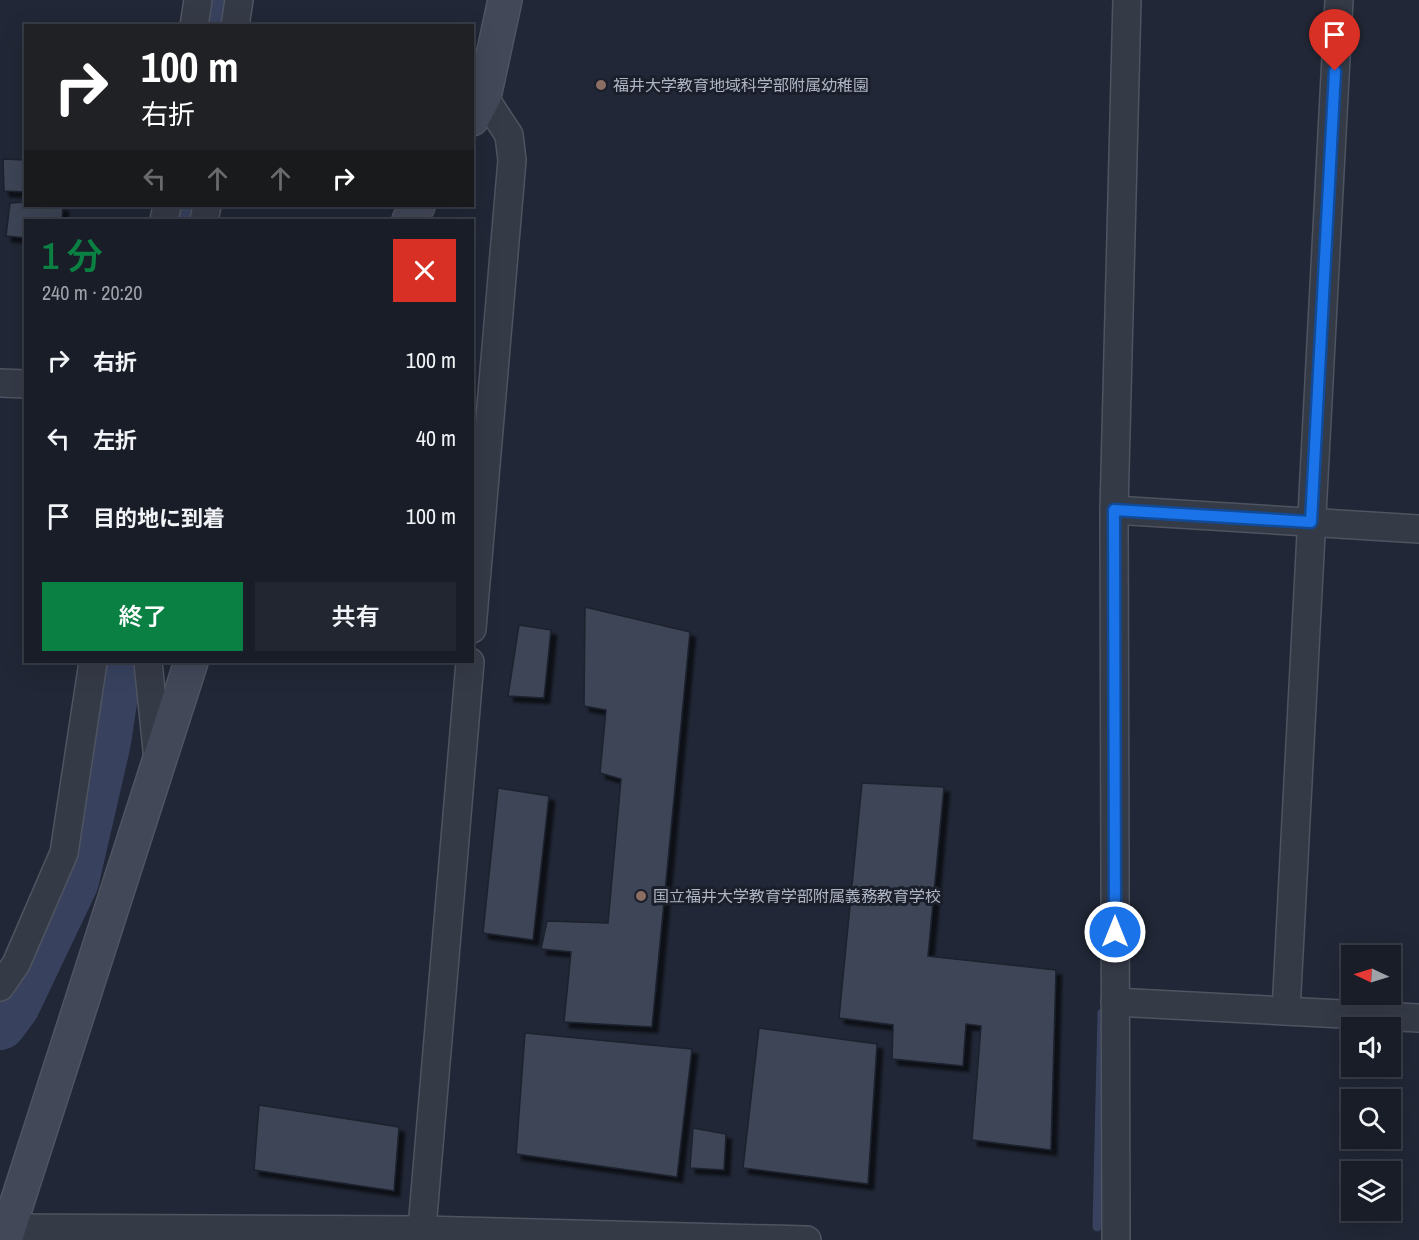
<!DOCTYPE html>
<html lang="ja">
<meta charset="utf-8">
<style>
:root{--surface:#191d28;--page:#222630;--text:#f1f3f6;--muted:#9fa2a8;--line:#373b45;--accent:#0b8043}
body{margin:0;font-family:"Archivo Narrow","Noto Sans JP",sans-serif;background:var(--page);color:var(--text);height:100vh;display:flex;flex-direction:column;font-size:22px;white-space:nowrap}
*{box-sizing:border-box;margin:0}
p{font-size:20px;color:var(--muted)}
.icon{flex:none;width:33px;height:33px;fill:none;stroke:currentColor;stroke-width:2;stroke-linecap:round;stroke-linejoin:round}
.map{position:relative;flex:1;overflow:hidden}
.side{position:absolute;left:24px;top:219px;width:450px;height:444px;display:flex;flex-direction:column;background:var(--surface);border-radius:0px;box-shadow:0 6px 24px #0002,0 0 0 2px var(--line)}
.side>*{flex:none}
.hud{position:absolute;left:24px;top:24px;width:450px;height:183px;border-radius:0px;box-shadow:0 6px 24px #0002,0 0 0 2px var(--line);background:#202124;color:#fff;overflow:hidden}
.needle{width:39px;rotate:274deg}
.controls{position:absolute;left:1341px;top:945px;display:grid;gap:12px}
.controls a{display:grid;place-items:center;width:60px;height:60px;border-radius:0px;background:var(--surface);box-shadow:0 6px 24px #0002,0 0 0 2px var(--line);font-size:30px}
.pin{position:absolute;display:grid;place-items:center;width:51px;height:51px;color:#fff;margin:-62px -26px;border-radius:50% 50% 50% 0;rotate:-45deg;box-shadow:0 0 6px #0007}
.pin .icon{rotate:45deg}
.me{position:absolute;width:66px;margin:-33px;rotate:0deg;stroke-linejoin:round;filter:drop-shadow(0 0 4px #0008)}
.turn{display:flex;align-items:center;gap:21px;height:126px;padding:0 18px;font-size:27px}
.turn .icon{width:78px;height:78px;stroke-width:2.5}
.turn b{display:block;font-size:42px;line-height:51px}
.lanes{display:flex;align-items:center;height:57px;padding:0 18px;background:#0003;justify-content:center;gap:30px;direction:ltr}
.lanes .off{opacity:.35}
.round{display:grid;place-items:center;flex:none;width:63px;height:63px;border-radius:0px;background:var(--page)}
.overview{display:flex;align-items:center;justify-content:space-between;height:102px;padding:0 18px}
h1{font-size:36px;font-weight:600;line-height:45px;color:var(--accent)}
.primary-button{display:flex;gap:12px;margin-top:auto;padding:12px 18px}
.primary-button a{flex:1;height:69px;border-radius:0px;background:var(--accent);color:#fff;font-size:24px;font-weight:600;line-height:69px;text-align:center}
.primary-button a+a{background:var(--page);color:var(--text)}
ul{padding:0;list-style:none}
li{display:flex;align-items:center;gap:18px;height:78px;padding:0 18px}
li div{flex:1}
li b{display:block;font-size:22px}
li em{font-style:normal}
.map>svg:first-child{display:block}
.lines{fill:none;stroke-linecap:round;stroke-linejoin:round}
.stream{stroke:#38425e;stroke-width:9}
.river{stroke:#38425e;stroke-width:52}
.building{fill:#3e4556;stroke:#1c212d;stroke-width:1.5;filter:url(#shadow)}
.street-casing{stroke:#4f5461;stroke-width:30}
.secondary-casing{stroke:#4f5461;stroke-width:36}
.street{stroke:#353a47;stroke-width:27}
.secondary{stroke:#434859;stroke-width:33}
.route-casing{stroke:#114b97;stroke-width:15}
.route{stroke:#1a73e8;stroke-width:10}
.education-dot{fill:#8d6e63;stroke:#1a1f2b;stroke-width:2}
.labels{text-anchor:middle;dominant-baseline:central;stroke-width:6;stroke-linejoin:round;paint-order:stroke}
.poi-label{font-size:16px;fill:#afb4c3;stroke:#1a1f2b;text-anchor:start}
</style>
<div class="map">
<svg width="1419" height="1240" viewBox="0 0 1419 1240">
<defs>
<filter id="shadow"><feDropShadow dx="5.5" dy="5.5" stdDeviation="1.5" flood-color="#0009"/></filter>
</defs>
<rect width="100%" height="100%" fill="#212736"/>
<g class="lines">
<path class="stream" d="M1097,1227L1102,1013"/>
<g class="river">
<path d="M209,26L213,0"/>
<path d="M182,220L184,206"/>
<path d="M0,1024L14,1005L73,881L105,742L117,662"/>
</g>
</g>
<g class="building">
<path d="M3,159L26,160V192L4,191Z"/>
<path d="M26,202V206H63L62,220H26V238L6,236L10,203Z"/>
<path d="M585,607L690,632L652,1027L564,1022L571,952L541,949L547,921L608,923L621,779L600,773L606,710L584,706Z"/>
<path d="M519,625L551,630L544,698L508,696Z"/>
<path d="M862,783L944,787L928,956L1056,970L1051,1150L972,1140L981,1026L966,1024L963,1066L892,1059L893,1025L839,1018Z"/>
<path d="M498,788L549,796L533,940L483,933Z"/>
<path d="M759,1028L877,1044L868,1184L743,1168Z"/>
<path d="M525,1033L692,1049L677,1177L516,1154Z"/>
<path d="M259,1105L399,1127L394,1191L254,1170Z"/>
<path d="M693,1128L726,1134L724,1170L690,1168Z"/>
</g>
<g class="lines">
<g class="street-casing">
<g id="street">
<path d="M194,26L198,0"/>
<path d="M235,26L239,0"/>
<path d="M164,220L167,206"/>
<path d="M204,220L207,206"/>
<path d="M0,383L26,384"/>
<path d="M1114,510L1419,529"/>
<path d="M472,629L512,160L509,135L484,97"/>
<path d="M148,662L158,760"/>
<path d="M0,987L16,964L64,853L93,662"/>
<path d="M1115,1002L1419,1018"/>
<path d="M1286,1011L1339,0"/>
<path d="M8,1228L422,1230L807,1240"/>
<path d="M421,1240L470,662"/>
<path d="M1116,1240L1114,510L1127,0"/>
</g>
</g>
<g class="secondary-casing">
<g id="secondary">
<path d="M472,119L484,97L505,0"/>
<path d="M409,220L418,206"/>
<path d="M5,1240L191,662"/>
</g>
</g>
<use href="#street" class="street"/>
<use href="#secondary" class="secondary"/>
</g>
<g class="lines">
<g class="route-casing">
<path id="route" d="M1115,932L1114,510L1311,522L1335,71"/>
</g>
<use href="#route" class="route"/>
</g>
<g class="education-dot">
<circle cx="601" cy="85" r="6"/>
<circle cx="641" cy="896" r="6"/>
</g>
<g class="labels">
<g class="poi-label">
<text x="613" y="85">福井大学教育地域科学部附属幼稚園</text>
<text x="653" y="896">国立福井大学教育学部附属義務教育学校</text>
</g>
</g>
</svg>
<div class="controls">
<a><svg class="needle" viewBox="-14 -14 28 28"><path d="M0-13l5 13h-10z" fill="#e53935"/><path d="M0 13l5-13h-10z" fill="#9fa2a8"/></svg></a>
<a><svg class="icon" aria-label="sound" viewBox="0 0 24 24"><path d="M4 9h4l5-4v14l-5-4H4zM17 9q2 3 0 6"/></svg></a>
<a><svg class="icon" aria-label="search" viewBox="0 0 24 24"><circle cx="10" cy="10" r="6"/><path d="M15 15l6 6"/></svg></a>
<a><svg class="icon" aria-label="layers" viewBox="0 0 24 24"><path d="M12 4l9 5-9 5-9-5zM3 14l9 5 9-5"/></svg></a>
</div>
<div class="pin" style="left:1335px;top:71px;background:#d93025"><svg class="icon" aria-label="arrive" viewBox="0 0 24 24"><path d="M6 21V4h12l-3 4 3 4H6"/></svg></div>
<svg class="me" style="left:1115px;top:932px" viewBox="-20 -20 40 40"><circle r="17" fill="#1a73e8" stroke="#fff" stroke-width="3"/><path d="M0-11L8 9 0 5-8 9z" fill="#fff"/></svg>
<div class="hud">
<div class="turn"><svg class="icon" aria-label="right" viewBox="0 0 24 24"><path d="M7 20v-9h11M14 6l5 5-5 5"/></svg><div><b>100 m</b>右折</div></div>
<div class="lanes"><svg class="icon off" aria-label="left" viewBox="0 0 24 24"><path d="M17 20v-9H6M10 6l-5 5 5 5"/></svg><svg class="icon off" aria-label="ahead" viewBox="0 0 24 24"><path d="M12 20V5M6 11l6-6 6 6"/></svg><svg class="icon off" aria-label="ahead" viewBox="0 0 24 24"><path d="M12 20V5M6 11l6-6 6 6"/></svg><svg class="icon" aria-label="right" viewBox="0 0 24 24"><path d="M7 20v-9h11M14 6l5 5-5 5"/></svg></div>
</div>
<section class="side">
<div class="overview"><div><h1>1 分</h1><p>240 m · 20:20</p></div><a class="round" style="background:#d93025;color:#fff"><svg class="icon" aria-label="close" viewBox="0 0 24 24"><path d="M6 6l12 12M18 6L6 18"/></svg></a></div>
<ul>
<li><svg class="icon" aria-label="right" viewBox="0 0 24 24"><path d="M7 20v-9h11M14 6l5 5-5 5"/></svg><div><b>右折</b></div><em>100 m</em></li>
<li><svg class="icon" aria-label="left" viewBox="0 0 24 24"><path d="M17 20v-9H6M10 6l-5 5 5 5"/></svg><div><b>左折</b></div><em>40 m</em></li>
<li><svg class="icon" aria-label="arrive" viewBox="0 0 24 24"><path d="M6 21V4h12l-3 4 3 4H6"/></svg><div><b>目的地に到着</b></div><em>100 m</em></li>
</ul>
<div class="primary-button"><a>終了</a><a>共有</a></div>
</section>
</div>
